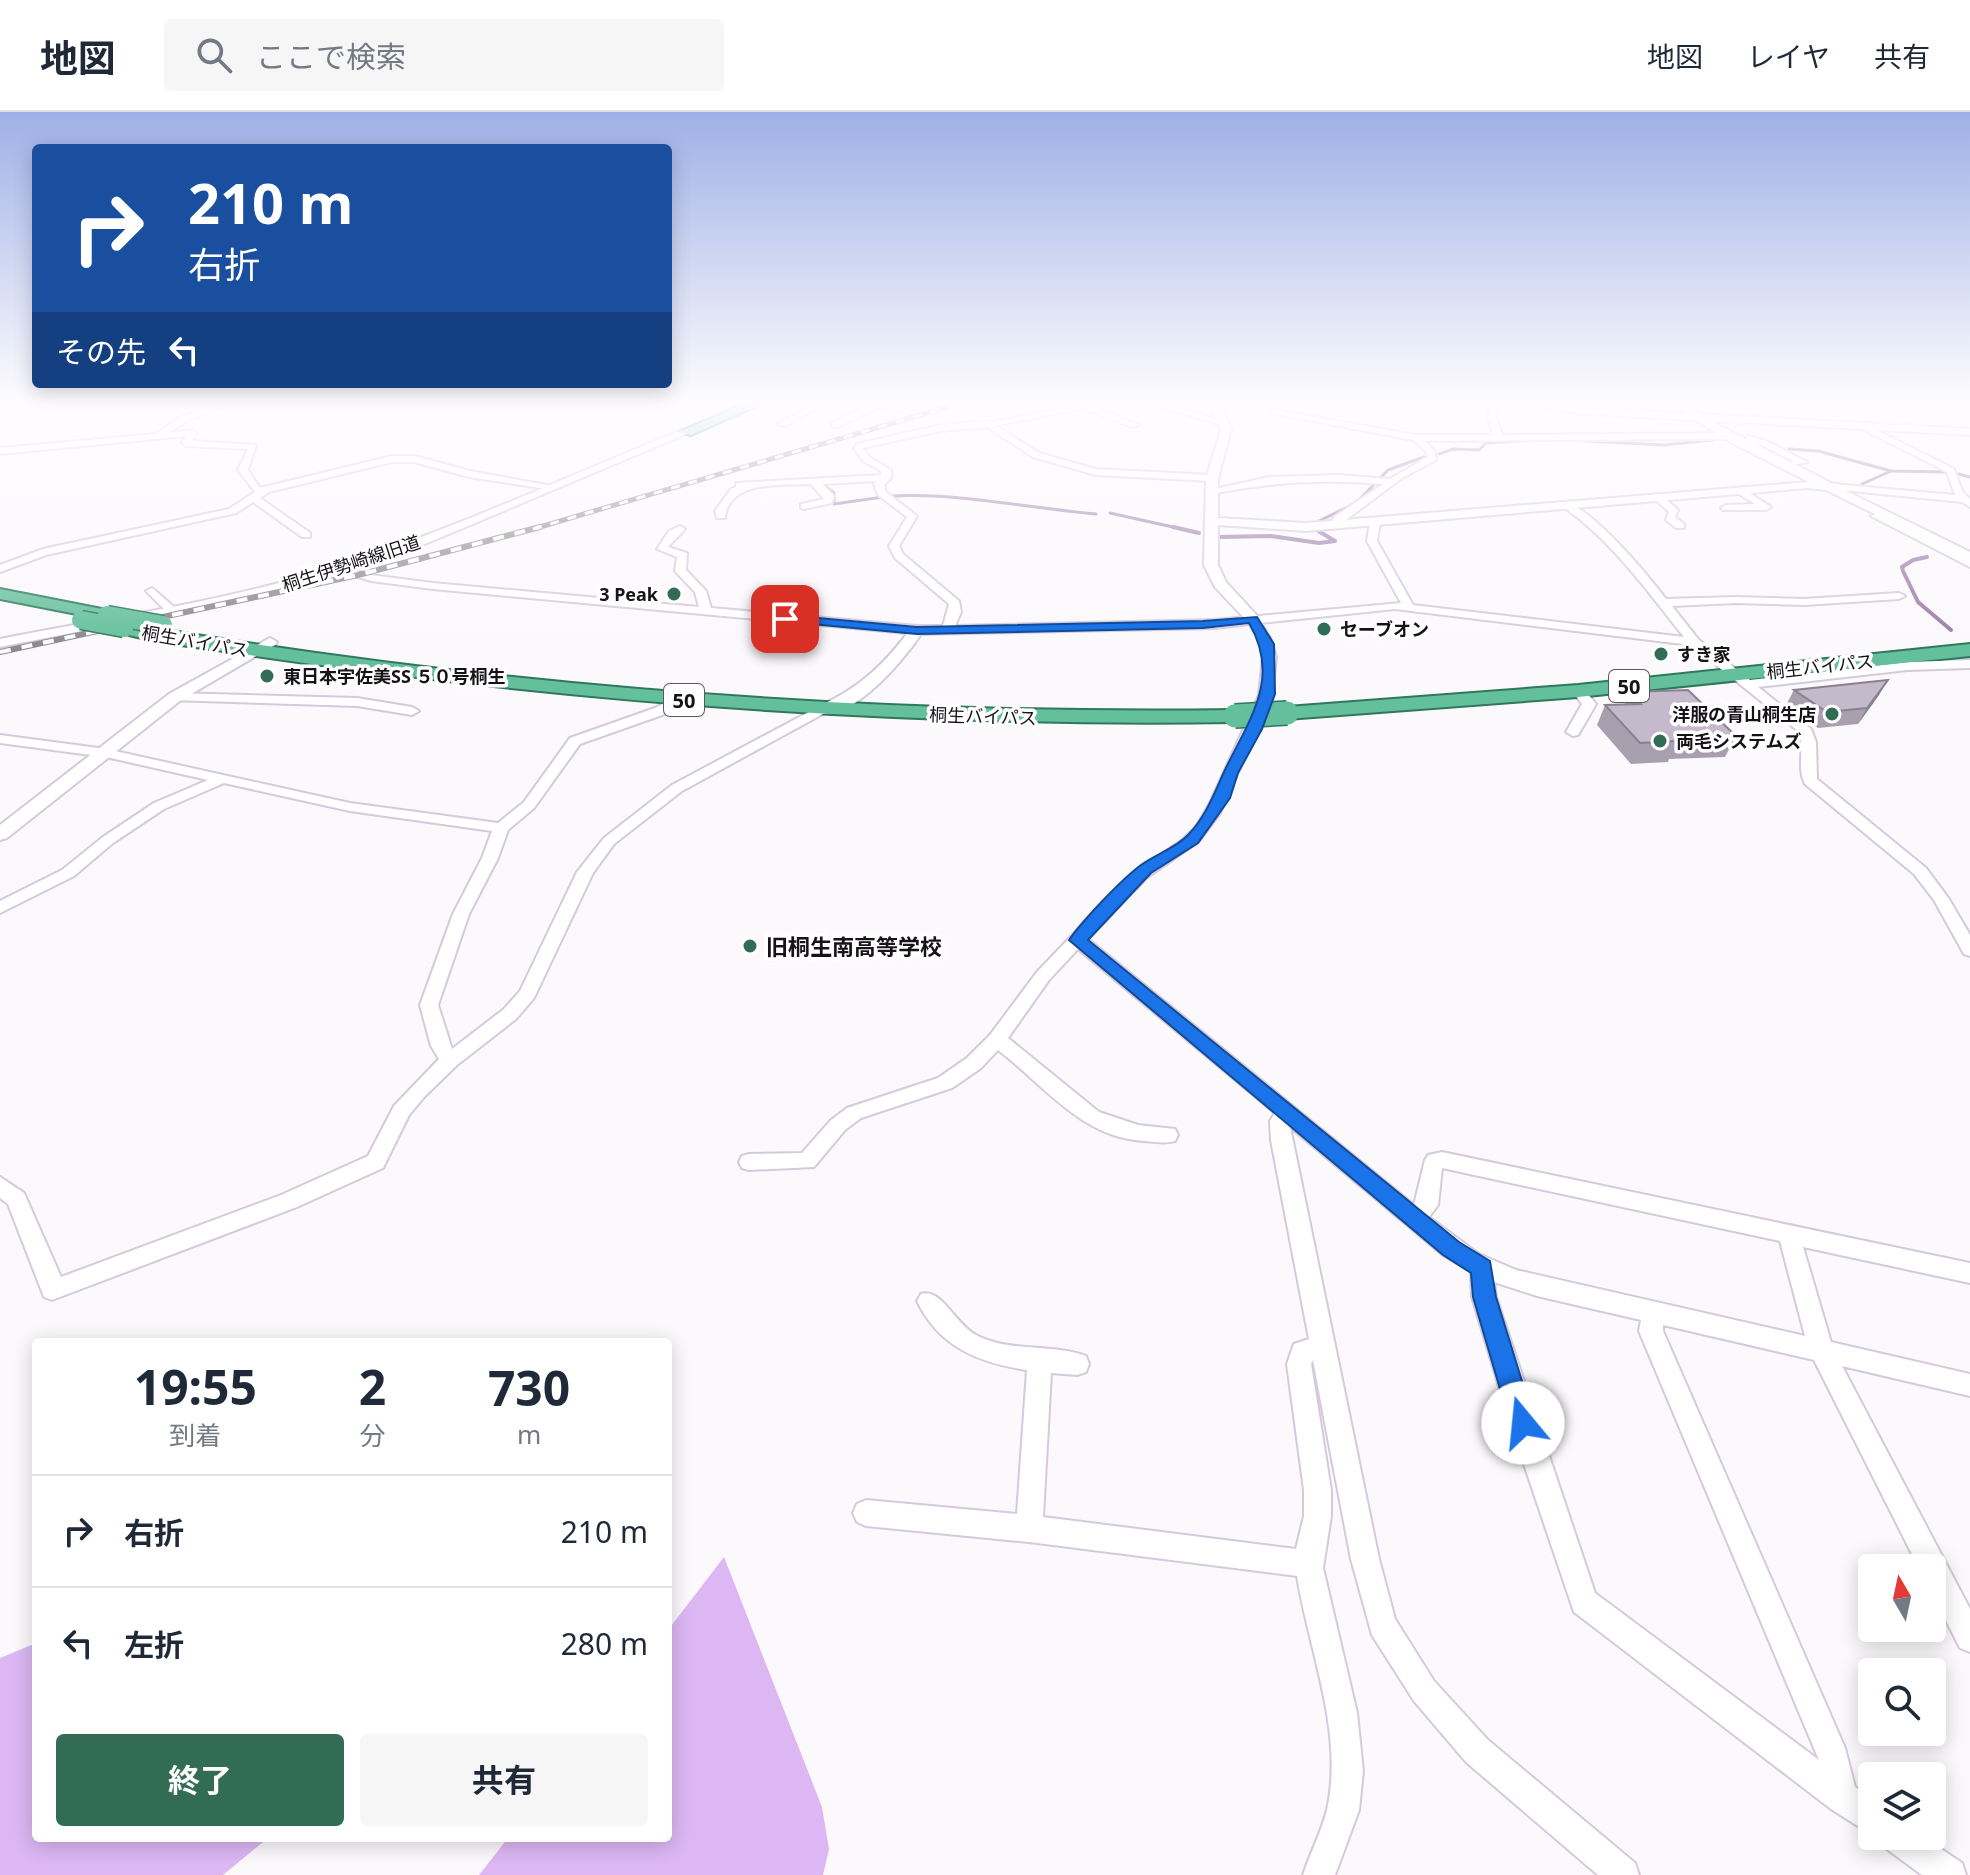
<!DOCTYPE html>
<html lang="ja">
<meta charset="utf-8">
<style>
:root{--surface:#fff;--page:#f6f6f7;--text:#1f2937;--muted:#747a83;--line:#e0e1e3;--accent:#336c54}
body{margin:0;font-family:"Noto Sans","Noto Sans JP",sans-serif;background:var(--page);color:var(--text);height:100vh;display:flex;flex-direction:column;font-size:30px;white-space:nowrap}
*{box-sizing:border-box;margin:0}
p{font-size:26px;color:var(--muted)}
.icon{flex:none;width:44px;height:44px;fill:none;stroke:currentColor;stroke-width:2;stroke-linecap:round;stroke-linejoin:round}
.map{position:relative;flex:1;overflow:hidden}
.panel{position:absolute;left:32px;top:1226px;width:640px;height:504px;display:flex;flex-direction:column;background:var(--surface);border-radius:8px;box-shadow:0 4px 20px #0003}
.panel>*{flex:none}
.top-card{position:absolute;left:32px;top:32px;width:640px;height:244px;border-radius:8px;box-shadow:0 4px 20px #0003;background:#1a4fa0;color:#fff;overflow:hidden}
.needle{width:52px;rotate:351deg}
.controls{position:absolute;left:1858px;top:1442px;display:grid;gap:16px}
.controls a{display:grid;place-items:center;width:88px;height:88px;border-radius:8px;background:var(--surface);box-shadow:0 4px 20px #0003;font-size:40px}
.pin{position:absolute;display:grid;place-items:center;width:68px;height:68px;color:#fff;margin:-34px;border-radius:16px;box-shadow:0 4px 12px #0006}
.me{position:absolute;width:88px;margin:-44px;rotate:343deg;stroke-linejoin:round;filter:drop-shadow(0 0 6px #0008)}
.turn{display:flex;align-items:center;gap:28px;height:168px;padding:0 24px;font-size:36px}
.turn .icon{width:104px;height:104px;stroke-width:2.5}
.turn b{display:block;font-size:56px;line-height:68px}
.then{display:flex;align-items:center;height:76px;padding:0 24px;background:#0003;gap:16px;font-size:30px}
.eta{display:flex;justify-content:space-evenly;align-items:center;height:136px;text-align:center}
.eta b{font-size:48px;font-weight:700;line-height:56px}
.button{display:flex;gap:16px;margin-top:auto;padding:16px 24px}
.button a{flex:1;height:92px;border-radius:8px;background:var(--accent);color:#fff;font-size:32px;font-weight:700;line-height:92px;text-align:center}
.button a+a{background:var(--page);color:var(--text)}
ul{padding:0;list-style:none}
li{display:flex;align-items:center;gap:24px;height:112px;padding:0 24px;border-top:2px solid var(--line)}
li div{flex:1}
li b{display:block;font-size:30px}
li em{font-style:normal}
header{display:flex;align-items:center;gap:48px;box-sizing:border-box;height:112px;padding:0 40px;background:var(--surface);border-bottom:2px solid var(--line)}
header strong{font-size:38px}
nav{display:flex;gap:44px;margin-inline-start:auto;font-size:28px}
.search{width:560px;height:72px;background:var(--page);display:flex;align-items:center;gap:20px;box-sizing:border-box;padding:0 28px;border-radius:8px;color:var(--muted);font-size:30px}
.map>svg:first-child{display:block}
.forest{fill:#dcb7f3}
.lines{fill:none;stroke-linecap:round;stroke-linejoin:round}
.stream-far1{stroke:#987ca8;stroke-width:3}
.stream{stroke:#987ca8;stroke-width:4}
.minor-casing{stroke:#d5cadb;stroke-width:4}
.tertiary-casing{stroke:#d5cadb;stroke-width:4}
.primary-casing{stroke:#2f785e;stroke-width:4}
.trunk-casing{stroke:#2f785e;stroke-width:4}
.minor{fill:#fff;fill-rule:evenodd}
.tertiary{fill:#fff;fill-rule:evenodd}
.primary{fill:#8acfb5;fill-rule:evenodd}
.trunk{fill:#63bf9c;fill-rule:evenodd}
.rail-far1-casing{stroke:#8c898e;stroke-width:5}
.rail-casing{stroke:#8c898e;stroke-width:6}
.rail-far1{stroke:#fff;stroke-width:3;stroke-dasharray:9;stroke-linecap:butt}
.rail{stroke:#fff;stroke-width:4;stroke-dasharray:11;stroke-linecap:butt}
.trunk-bridge-far1-casing{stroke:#2f785e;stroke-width:21;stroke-linecap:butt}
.trunk-bridge-casing{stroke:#2f785e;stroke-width:26;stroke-linecap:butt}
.trunk-bridge-far1{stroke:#63bf9c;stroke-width:18}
.trunk-bridge{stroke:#63bf9c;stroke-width:23}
.wall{fill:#a9a0af}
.shaded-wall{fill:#89828e}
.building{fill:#c4bacb;stroke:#89828e;stroke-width:2}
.route{fill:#1a73e8;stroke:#114b97;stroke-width:2}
.poi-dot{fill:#336c54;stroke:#fff;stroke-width:3}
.labels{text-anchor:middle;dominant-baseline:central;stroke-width:7;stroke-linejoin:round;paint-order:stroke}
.far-street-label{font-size:18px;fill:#161218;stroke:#fff}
.far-poi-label{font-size:18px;font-weight:bold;fill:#161218;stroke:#fff;text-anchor:start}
.shield{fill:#fff;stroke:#5c595d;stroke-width:2}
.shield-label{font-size:20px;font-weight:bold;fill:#161218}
.poi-label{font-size:22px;font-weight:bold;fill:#161218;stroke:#fff;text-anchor:start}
</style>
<header>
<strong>地図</strong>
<div class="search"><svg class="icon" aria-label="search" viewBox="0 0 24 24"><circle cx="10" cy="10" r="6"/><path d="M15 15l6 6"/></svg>ここで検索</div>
<nav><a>地図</a><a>レイヤ</a><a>共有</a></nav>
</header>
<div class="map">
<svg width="1970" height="1763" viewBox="0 0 1970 1763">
<rect width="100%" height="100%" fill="#fcf9fd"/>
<g class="forest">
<path d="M724,1445L822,1695L829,1737L823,1763H479L508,1726H668V1518Z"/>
<path d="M36,1531V1726H268L223,1763H0V1546Z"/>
</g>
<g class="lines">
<g class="stream-far1">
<path d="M1789,337L1818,339L1891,359L1946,360"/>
<path d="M1439,342L1453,337L1479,338L1486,331L1550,327L1663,333L1713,328"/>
<path d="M1959,362L1970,365"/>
<path d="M822,372L834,381V392L883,385"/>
<path d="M1862,372L1891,359"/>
<path d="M892,384C960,381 1028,396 1096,402"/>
<path d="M1110,401L1182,417"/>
<path d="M1317,410L1356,391L1388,358L1424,345"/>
</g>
<g class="stream">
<path d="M1173,415L1199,421"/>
<path d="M1219,425L1271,424L1319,431L1335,429L1315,417"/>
<path d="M1927,445L1913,448L1902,455L1903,459L1918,490L1951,518"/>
</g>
<g class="minor-casing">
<g id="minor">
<path d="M225,289H237L189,308L168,321L192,318L196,321L192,329L256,333L248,358L260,376L392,344H414L470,359L558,375L553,378L469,365L414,350H392L269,380L260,386L310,421V425H302L253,390L236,401L46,443L0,460V453L43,437L229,397L255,380L238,358L248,337L186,334L182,331L186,324L0,342V336L156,322L183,304Z"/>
<path d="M820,289H831L785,314L778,312Z"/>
<path d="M857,289H873L917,300L913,302L880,295L838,315H832V311L870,293Z"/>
<path d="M1141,289H1155L1229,311L1225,314Z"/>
<path d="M1491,289H1499L1496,305L1502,323L1727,321L1731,324L1727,327L1424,329L1434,338L1436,348L1402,366L1335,416L1330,413L1334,405L1383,372C1321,367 1272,370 1211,382L1206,379L1269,365L1339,363L1390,367L1428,345L1426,339L1413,328L1270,301V297L1416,323H1493L1488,305Z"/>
<path d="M1627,289H1659L1635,292L1641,302L1637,304Z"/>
<path d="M1965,289H1970V291H1966Z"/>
<path d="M1084,293H1090L1139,313L1132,315L1084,297Z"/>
<path d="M989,309L1039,341L1096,357L1212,363L1217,366L1212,369L1096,363L1033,345L987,315L940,319L863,336L869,345L891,358V366L884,373L886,380L917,404L899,434L903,442L959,489L961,500L955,514L1215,508L1401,491L1367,429L1370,410L1375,407L1380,410L1377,429L1413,493L1684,525C1648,480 1612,429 1565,396L1563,394L1568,391C1599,404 1645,460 1666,487L1735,485L1804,487L1899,481L1905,484L1899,487L1804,493L1735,491L1672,494L1698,527L1750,568L1907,550L1970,548V556L1907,558L1758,575L1811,617L1816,630L1817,667L1926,756L1949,787L1970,823V844L1964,842L1934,788L1914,762L1805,672C1796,655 1806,637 1798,619L1691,533L1395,497L1261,511L1270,526L1276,545L1272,583L1220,701L1199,729L1146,766L1088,827L1414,1093L1425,1048L1428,1043L1442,1040L1970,1151V1171L1803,1135L1831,1230L1970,1262V1284L1842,1254L1970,1497V1540L1960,1536L1932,1481V1456H1919L1814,1248L1663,1213V1219L1845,1636L1855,1675L1872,1687V1723L1831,1697L1574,1500L1510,1311L1472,1185L1471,1159L1443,1143L1290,1015L1379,1447L1395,1507L1434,1569L1488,1628L1635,1751L1639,1763H1598L1466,1650L1414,1589L1372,1523L1351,1447L1313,1248L1311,1252L1331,1378V1404L1323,1456L1357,1601L1363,1659L1359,1698L1335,1763H1303C1311,1738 1325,1714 1329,1688C1341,1612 1309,1538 1297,1464L1029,1430L866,1414L857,1410L853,1401L857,1392L866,1388L1017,1402L1027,1258C979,1251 939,1235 917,1189L921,1182C941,1175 955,1212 976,1223C1010,1241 1051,1231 1086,1244L1089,1252L1086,1260L1077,1263L1051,1261L1043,1405L1296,1437L1304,1404V1378L1287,1252L1294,1232L1309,1227L1271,1028L1270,1009L1275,1001L1078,837L1049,868L1008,926L1099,1000L1138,1013L1175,1017L1178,1023L1175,1029C1165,1032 1155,1030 1144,1029C1082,1026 1044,973 998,938L981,956L952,976L861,1006L845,1018L814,1055L749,1058L742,1056L739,1050L742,1044L749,1042L802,1041L831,1008L847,996L938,966L967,946L990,923L1037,860L1127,766L1181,729L1196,715L1209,693L1259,583L1263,545L1258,526L1250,512L1215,516L917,522L433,477L371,469L335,458L340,455L371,463L433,471L699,495L695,480L675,459L677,445L657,437L669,419L680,414L685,417L668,435L687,441L686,458L706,479L711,496L917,514H943L949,492L895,446L889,434L907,405L878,383L874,372L876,369L822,372L834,384L832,391L804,397L801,396V392L824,387L811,372C781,374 729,367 725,406H717L715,399L731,377L736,375V371L881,363V359L863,349L854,336L857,332L940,313ZM1442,1056L1780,1129L1805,1224L1516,1158L1479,1142L1429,1105L1438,1093ZM1494,1170L1537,1184L1641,1208L1639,1219L1819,1648L1595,1481L1496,1185Z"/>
<path d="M1863,311L1954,357L1962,379L1970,387V395L1962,390L1841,378V374L1844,373L1955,383L1947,360L1860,316Z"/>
<path d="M1748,324L1769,330L1807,350L1792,353L1793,349L1763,334L1745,329Z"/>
<path d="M1742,377L1745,378L1771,395L1766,398H1723L1721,396L1726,393L1755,392L1739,382L1737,380Z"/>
<path d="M1657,385H1663L1678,398L1675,405L1684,412V416H1676L1666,408L1669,400L1657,389Z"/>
<path d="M1883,399L1888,402L1885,405L1970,448V455L1871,404Z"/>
<path d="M152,476L174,495V499H166L146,479Z"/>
<path d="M1578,575L1583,576L1596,592L1578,623L1573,624L1566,620L1582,592L1572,579Z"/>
<path d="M175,581L357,586L412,595L419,599L412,603L357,594L170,588V582Z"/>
<path d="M680,583L687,587L685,590L665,602L580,632L534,696L508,718L498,746L469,802L438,893L452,937L504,897L520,879L577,760L604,726L672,673L818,595H828L830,598L682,679L614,732L593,761L534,886L516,907L457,953L425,984L409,1003L383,1056L297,1095L52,1188L44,1185L8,1092L0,1086V1065L24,1081L61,1165L281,1083L368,1044L394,994L439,947L431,934L420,893L453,802L482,746L492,719L350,699L224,671L164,697L113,731L74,764L0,801V789L62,758L103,725L154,691L208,668L106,645L0,631V623L106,637L350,691L498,711L524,690L570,626L655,596Z"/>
<path d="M1879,1724H1922L1962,1751L1966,1763H1922L1884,1735Z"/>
</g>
</g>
<g class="tertiary-casing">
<g id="tertiary">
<path d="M1099,289H1121L989,315L984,312Z"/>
<path d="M1210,289H1220L1231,318L1218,366V406L1306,411L1809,370L1734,332L1695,308L1582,302L1510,289L1688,302L1674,289H1685L1701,302L1970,317V323L1711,309L1831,371L1848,374L1850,376L1846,379L1970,440V449L1826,378L1808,376L1306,419L1218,413V453L1226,470L1260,507L1253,511L1248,510L1215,475L1204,453L1206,366L1221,318Z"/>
<path d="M682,318L691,320L406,440L345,461L224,491L0,535V527C112,505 229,489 338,454C455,417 568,364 682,318Z"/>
<path d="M917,514L924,518C906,545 855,609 817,601V595C859,577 886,551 912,515Z"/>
<path d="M270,526L277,530L275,533L181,588L7,726L0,728V713L169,582Z"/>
</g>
</g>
<g class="primary-casing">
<path id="primary" d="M751,289H768L691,323L679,320Z"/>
</g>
<g class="trunk-casing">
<g id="trunk">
<path d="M0,477L107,498L116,503L107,508L0,487Z"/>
<path d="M136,513C499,575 867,603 1235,598L1245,604L1235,610C969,614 704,599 440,568C374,560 308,552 243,542C205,536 166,532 129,523L127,519L129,515Z"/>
<path d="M1970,532V544L1578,585L1287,607L1277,601L1287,595L1578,573Z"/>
</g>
</g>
<use href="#minor" class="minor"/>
<use href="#tertiary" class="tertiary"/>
<use href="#primary" class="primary"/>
<use href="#trunk" class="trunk"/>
<g class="rail-far1-casing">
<path id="rail-far1" d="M533,417L968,289"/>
</g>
<g class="rail-casing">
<path id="rail" d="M0,540L358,463L540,415"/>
</g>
<use href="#rail-far1" class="rail-far1"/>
<use href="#rail" class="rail"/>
<g class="trunk-bridge-far1-casing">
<g id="trunk-bridge-far1">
<path d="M107,503L163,513"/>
<path d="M81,508L124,516"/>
</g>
</g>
<g class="trunk-bridge-casing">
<path id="trunk-bridge" d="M1235,604L1287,601"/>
</g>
<use href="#trunk-bridge-far1" class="trunk-bridge-far1"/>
<use href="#trunk-bridge" class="trunk-bridge"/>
</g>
<g class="wall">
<path d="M1794,578L1879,583L1858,612L1818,616L1786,593Z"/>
<path d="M1630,580L1736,624L1725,645L1669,647L1668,650L1631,652L1597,613L1605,593L1625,592Z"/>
</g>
<path class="shaded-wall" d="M1888,568L1879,583L1858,612L1867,596Z"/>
<g class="building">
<path d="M1888,568L1867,596L1827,600L1794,578Z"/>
<path d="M1688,578L1736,624L1675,626L1677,629L1640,631L1605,593L1641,592L1630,580Z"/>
</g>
<linearGradient id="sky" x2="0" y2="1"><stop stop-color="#9eb0e7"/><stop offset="0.54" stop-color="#fefcfe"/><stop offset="1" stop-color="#fefcfe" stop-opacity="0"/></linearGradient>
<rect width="1970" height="536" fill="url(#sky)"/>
<path class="route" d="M785,503L917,515L1203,509L1257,505L1274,532L1275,582L1262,617L1238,661L1230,686L1198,731L1151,761L1088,828L1459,1130L1490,1149L1496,1185L1535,1311L1532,1320L1523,1323L1514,1320L1510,1311L1473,1185L1471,1161L1443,1143L1069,828C1083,808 1122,767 1141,753C1156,742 1176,736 1188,723C1206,704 1214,682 1224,660C1248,609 1282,567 1249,511L1203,516L917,522L780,509L779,507Z"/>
<g class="poi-dot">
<circle cx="674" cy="482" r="8"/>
<circle cx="1324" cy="517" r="8"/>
<circle cx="1661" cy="542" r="8"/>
<circle cx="267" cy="564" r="8"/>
<circle cx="1832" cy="602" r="8"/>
<circle cx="1660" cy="629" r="8"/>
<circle cx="750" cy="834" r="8"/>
</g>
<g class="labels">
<g class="far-street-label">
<text transform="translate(351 451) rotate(-18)">桐生伊勢崎線旧道</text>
<text transform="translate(195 529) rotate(10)">桐生バイパス</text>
<text transform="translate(1820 554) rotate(-6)">桐生バイパス</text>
<text transform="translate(983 604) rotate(2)">桐生バイパス</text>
</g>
<g class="far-poi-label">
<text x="658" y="482" text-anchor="end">3 Peak</text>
<text x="1340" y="517">セーブオン</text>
<text x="1677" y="542">すき家</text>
<text x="283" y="564">東日本宇佐美SS ５０号桐生</text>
<text x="1816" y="602" text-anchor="end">洋服の青山桐生店</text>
<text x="1676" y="629">両毛システムズ</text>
</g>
<g class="shield">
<rect x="1609" y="558" width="40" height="32" rx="6"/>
<rect x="664" y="572" width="40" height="32" rx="6"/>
</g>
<g class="shield-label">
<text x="1629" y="574">50</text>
<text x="684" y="588">50</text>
</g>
<g class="poi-label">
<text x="766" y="834">旧桐生南高等学校</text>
</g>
</g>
</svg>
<div class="controls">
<a><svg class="needle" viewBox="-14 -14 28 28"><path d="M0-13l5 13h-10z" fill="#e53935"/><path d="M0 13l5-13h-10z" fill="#747a83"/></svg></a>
<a><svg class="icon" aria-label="search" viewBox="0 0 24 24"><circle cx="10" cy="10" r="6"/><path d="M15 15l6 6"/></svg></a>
<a><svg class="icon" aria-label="layers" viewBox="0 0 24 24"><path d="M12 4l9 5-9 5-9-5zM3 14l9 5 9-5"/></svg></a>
</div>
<div class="pin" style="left:785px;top:507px;background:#d93025"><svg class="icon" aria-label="arrive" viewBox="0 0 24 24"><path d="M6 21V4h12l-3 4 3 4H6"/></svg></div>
<svg class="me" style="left:1523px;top:1311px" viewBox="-20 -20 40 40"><circle r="19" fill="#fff"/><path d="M0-13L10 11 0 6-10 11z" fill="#1a73e8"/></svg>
<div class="top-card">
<div class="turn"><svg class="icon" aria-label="right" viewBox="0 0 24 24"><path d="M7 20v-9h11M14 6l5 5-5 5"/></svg><div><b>210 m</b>右折</div></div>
<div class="then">その先<svg class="icon" aria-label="left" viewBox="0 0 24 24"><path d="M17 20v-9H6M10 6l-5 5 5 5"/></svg></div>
</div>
<section class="panel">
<div class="eta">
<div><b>19:55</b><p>到着</p></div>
<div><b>2</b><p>分</p></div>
<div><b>730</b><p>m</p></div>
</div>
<ul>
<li><svg class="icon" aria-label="right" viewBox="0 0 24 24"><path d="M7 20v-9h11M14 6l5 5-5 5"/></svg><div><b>右折</b></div><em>210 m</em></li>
<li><svg class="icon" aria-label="left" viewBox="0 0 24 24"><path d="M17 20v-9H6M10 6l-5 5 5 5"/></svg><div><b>左折</b></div><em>280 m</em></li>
</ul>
<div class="button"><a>終了</a><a>共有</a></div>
</section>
</div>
